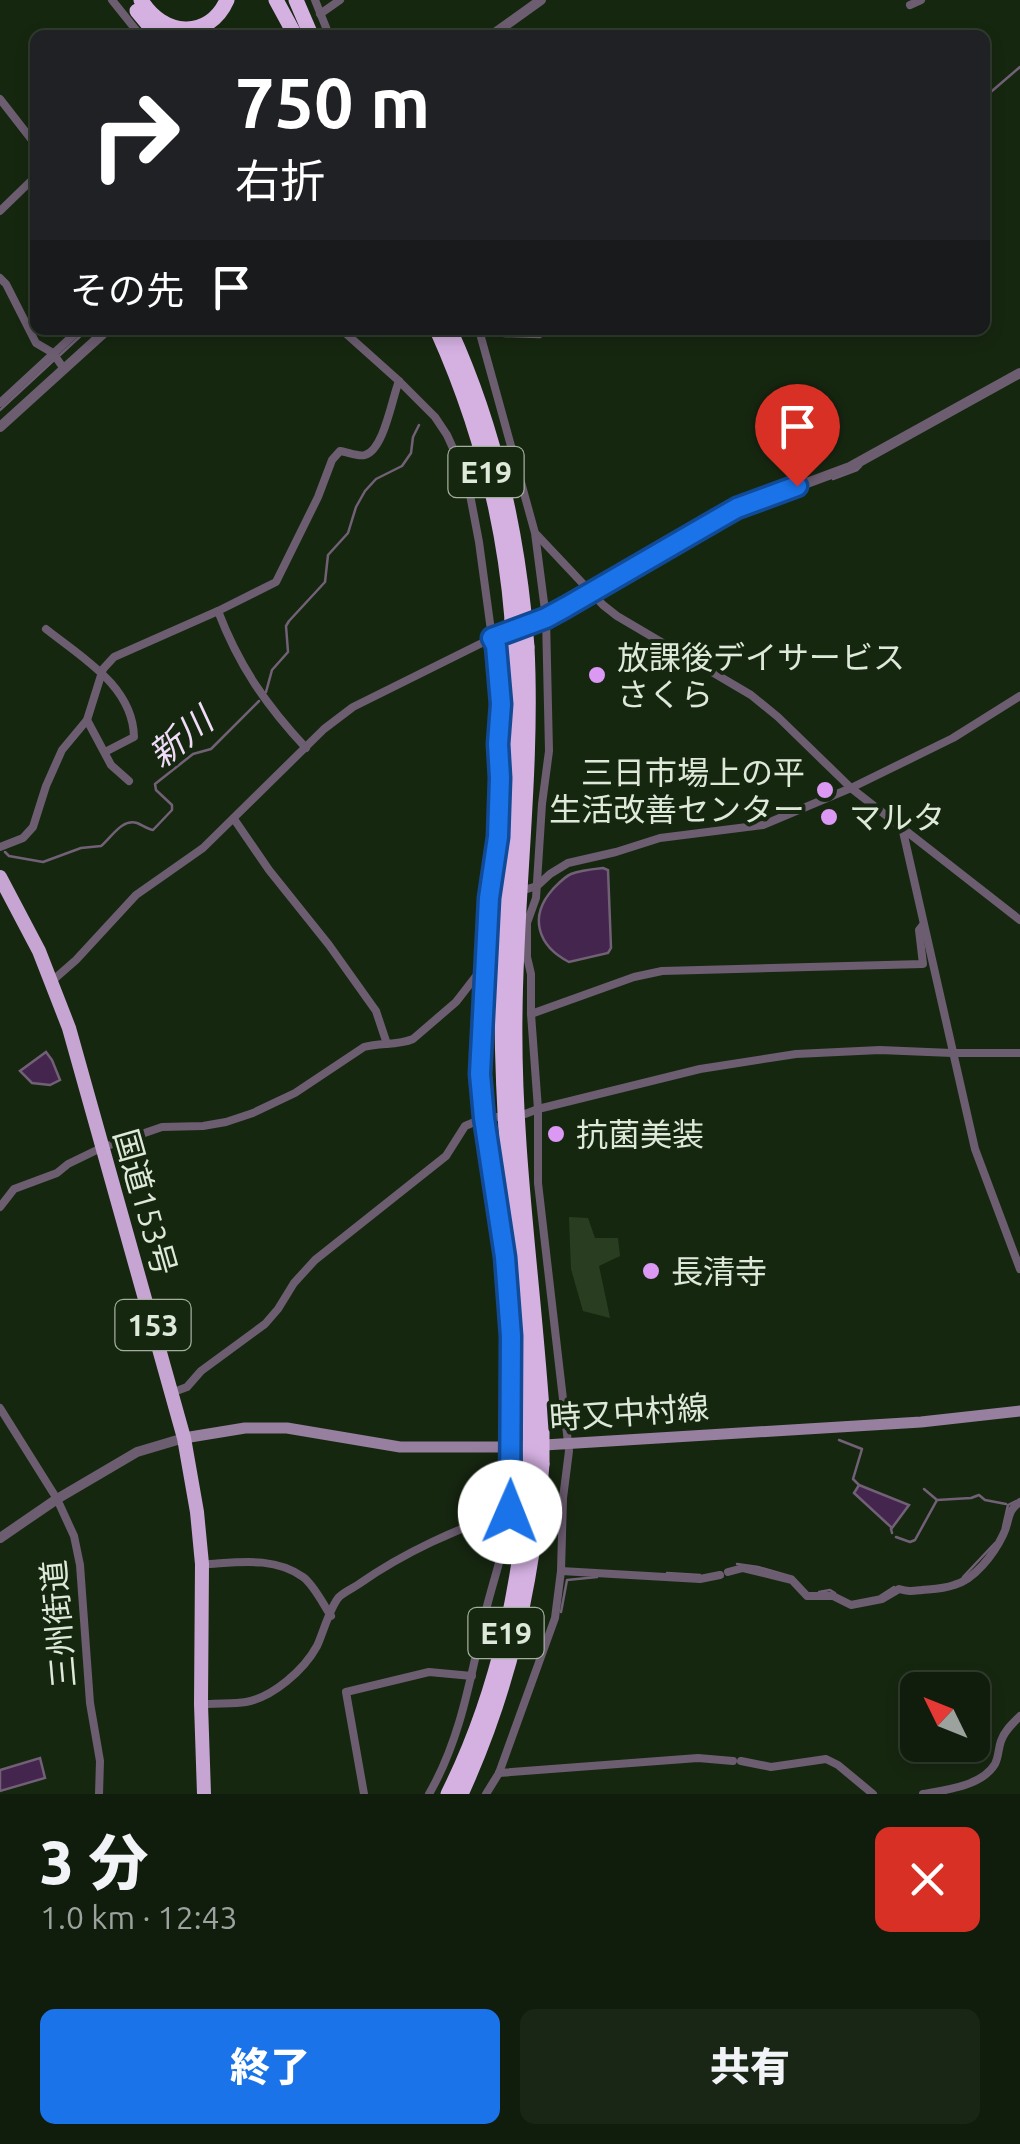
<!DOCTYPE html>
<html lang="ja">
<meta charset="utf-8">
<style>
:root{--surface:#101d0c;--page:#192615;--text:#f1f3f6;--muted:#9ca29d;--line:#303b2d;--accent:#1a73e8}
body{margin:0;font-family:Ubuntu,"Noto Sans JP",sans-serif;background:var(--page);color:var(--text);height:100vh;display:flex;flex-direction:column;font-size:38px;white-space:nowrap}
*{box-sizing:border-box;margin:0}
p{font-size:32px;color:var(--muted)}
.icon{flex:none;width:55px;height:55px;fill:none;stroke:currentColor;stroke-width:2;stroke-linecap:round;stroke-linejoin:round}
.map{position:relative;height:1794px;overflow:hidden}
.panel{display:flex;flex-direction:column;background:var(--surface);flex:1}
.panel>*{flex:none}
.guide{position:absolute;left:30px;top:30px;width:960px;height:305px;border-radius:15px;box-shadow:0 5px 15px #0003,0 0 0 2px var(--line);background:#202124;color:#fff;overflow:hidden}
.needle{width:65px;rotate:313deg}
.fabs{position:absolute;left:900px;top:1672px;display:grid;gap:20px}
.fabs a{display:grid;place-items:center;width:90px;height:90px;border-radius:15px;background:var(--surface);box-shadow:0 5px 15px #0003,0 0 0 2px var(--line);font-size:50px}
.pin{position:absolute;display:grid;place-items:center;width:85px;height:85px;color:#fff;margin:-102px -42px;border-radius:50% 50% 50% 0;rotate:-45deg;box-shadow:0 0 10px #0007}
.pin .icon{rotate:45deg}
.me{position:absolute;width:110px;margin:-55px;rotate:1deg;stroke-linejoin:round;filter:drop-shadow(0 0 8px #0008)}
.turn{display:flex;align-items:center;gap:35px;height:210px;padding:0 40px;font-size:45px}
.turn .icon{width:130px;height:130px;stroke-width:2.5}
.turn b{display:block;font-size:70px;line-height:85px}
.then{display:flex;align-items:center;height:95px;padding:0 40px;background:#0003;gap:20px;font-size:38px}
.round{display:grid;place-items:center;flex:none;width:105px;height:105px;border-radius:15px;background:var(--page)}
.head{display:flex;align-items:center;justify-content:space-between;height:170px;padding:0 40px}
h1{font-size:60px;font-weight:800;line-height:75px}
.action{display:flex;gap:20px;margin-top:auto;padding:20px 40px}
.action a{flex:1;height:115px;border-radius:15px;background:var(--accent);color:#fff;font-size:40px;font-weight:800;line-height:115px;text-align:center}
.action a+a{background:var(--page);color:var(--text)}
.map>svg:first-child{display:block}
.green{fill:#293e21}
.water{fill:#43254d;stroke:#726077;stroke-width:2.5}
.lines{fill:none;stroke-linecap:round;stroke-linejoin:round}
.stream{stroke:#726077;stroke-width:2.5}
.minor-tunnel{stroke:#34442e;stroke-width:8;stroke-dasharray:8 4;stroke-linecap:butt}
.minor{stroke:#6c5d71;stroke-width:8}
.tertiary{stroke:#6c5d71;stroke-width:10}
.secondary{stroke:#967f9f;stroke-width:11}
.trunk{stroke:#c6a5d2;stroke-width:14}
.motorway{stroke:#d5b1e2;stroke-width:15}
.motorway-bridge{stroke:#d5b1e2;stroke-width:15}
.route-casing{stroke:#114b97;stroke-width:25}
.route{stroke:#1a73e8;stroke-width:18}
.poi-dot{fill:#dc99f4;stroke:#162710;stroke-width:4}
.labels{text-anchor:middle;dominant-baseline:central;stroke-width:8;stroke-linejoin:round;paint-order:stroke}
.shield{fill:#162710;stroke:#a2af9d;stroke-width:2.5}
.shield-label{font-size:30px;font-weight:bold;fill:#dee9da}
.poi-label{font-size:32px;fill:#dee9da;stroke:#162710;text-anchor:start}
.street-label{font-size:32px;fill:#dee9da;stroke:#162710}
.water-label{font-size:35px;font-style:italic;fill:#f0dcf8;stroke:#162710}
</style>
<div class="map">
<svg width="1020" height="1794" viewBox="0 0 1020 1794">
<rect width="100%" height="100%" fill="#162710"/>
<path class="green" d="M569,1217L588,1218L595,1238H618L620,1256L599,1266L610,1318L583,1311L571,1269Z"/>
<g class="water">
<path d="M603,868L608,870L611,948L608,953L569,962C538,946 528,917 553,889C558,884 564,877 571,874C581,870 593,869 603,868Z"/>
<path d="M46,1052L52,1060L60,1080L50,1085L32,1083L20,1071Z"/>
<path d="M859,1485L909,1505L892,1528L854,1493Z"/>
<path d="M40,1758L45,1778L0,1791V1770Z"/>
</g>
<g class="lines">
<g class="stream">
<path d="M985,97L1020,67"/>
<path d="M504,336L540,337L551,330"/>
<path d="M60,355L87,330"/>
<path d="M0,410L54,360"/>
<path d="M833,479L857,470L861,466"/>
<path d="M266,692L272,670L288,652L286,626L289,621L325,582L328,555L348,533L356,507L365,491L376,479L402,466L411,453L413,437L419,425"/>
<path d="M5,852L9,856L43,862L81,848L101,846C111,838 122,818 137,823C142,825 147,829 153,830L172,810V805L156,790L155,784L193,754L211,749L259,701"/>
<path d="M839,1440L862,1449L853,1479L859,1485"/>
<path d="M924,1489L937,1500"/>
<path d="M1003,1527L1008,1505L1016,1501"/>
<path d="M891,1529L892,1533"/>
<path d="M896,1537L910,1542L915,1540L937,1500L971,1498L979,1495L985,1500L1006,1504"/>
<path d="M737,1564L758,1567L793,1577"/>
<path d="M667,1573L700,1575"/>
<path d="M963,1577L995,1543"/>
<path d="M819,1592L830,1590L835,1593"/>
<path d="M880,1596L894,1587"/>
<path d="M561,1612L567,1580L597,1577"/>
</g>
<path class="minor-tunnel" d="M492,1623L544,1620"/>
<g class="minor">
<path d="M112,0L140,35"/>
<path d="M315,0L329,35"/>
<path d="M910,5L921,0"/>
<path d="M320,14L340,0"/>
<path d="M0,99L35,144"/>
<path d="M0,211L35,177"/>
<path d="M0,278L6,284L36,343L53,353L64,369"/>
<path d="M342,330L399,381L435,417L447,435L467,479L479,542L492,638L496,646L501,704L498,744V837L489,898L481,1075L484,1118L505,1257L511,1337L510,1512C506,1546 494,1577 486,1610C471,1673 462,1737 429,1794"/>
<path d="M479,330L535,533L546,618L549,751L542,804L536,898L527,923V957L531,974V1014L538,1109V1183L569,1451L563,1498L561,1571L555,1618L499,1773L486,1794"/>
<path d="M0,403L79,330"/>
<path d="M537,535L603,605L617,616L751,695L778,717L851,788L1020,920"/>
<path d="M218,611C239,666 266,705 306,748"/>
<path d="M46,629C81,657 133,686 134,737L105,752"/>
<path d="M87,720L111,765L129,781"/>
<path d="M234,819L269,870L329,945L376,1011L387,1044"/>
<path d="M902,827L975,1149L1020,1269"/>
<path d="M0,847L23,838L33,827L46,786L62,750L87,720L103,669L114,657L218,611L276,582L318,497L332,460L340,451C348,452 358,457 365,455C384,450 392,398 399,381"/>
<path d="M524,890L537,886L550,874L568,863L616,852L660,838L763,825L851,788L953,738L1020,696"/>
<path d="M52,981L76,960L136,895L203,848L324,729L353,707L492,638L546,618L590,592"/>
<path d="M531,1014L634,977L662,971L923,964L919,930L923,925"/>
<path d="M525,1114L538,1109L700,1069L796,1054L880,1050L952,1053H1020"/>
<path d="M0,1207L14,1189L57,1173L68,1164L101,1148L162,1127L203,1126L226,1122L253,1113L295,1093L364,1047C380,1042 397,1046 413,1039L456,1002L487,962"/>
<path d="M179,1390L187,1387L201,1371L265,1324L278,1309L294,1283L315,1260L446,1156L465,1126L484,1118L497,1117"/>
<path d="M0,1408L57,1499L74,1536L80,1565L90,1703L100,1761L99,1794"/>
<path d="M210,1564C241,1562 275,1557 303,1577C314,1585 323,1604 331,1616"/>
<path d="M561,1571L700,1579L720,1575"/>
<path d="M728,1572L743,1568L792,1580L807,1596H833L851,1605L882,1599L899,1589C909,1592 913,1591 922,1590C933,1589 943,1589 954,1585C974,1580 994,1554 1003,1535C1010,1522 1006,1511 1020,1502"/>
<path d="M207,1704C220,1703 234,1704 246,1702C273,1697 304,1670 317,1646C323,1633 330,1607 339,1597C344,1592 353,1588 359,1584C403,1553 459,1527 510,1512"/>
<path d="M741,1761L771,1767L826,1759L838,1765L873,1794"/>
<path d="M499,1773L698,1758L733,1761"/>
<path d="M364,1794L346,1692L429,1672L472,1676"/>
<path d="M923,1794C946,1790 982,1786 995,1764C999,1756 998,1749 1001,1741C1004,1731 1013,1723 1020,1716"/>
</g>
<g class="tertiary">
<path d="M492,35L541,0"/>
<path d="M0,427L107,330"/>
<path d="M590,592L675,545L715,519L737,509L850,467L1020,373"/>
<path d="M0,1538L57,1499L137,1452L184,1438"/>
</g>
<path class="secondary" d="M184,1438L245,1428H287L400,1447H512L921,1422L1020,1411"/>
<path class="trunk" d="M0,877L39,951L69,1028L184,1438L197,1512L202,1564L201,1704L204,1794"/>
<g class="motorway">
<path d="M141,0C162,36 209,41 227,0"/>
<path d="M276,0L295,35"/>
<path d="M296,0L311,35"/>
<path d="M137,11L157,35"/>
<path d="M437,330C478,421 504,520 512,619"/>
<path d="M450,330C490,418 514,517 524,613"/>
<path d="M527,647C533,770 516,891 515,1014C513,1146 533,1278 542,1410"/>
<path d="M514,654C516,707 515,760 513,813C510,874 502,934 502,995C501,1134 518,1272 530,1410"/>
<path d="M448,1794C500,1690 522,1578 530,1463"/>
<path d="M461,1794C510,1687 533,1581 542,1464"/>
</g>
<g class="motorway-bridge">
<path d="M524,613L527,647"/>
<path d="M512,619L514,654"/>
<path d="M530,1410V1463"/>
<path d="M542,1464V1410"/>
</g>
</g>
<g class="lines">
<g class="route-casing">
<path id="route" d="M510,1512L511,1336L505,1257L484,1118L480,1074L489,898L498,837L500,778L498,744L501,704L496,646L492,638L546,618L566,607L716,520L737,508L797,486"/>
</g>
<use href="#route" class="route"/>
</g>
<g class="poi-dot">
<circle cx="597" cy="675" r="10"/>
<circle cx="825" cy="790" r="10"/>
<circle cx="829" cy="817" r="10"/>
<circle cx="556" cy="1134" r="10"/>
<circle cx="651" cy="1271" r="10"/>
</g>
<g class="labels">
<g class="shield">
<rect x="448.5" y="447" width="75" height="50" rx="8"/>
<rect x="115.5" y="1300" width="75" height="50" rx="8"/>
<rect x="468.5" y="1608" width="75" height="50" rx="8"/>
</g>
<g class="shield-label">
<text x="486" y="472">E19</text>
<text x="153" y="1325">153</text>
<text x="506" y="1633">E19</text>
</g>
<g class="poi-label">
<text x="617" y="657">放課後デイサービス<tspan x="617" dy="37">さくら</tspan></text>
<text x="805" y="772" text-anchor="end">三日市場上の平<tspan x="805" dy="37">生活改善センター</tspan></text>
<text x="849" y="817">マルタ</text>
<text x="576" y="1134">抗菌美装</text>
<text x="671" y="1271">長清寺</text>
</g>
<g class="street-label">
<text transform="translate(146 1202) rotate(74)">国道153号</text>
<text transform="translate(629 1412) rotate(-4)">時又中村線</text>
<text transform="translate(58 1624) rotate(-95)">三州街道</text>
</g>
<g class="water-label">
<text transform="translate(180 737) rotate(-39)">新川</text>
</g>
</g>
</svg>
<div class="fabs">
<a><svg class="needle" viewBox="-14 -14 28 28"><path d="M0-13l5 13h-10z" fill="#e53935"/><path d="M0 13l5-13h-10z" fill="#9ca29d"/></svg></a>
</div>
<div class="pin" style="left:797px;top:486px;background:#d93025"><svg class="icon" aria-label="arrive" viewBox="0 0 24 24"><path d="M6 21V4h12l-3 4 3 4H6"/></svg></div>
<svg class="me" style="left:510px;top:1512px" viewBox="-20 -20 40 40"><circle r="19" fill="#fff"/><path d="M0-13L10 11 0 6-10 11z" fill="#1a73e8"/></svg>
<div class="guide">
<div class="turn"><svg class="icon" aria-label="right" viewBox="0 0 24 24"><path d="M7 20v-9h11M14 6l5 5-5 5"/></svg><div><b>750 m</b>右折</div></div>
<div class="then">その先<svg class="icon" aria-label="arrive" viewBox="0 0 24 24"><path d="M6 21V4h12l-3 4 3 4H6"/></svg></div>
</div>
</div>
<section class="panel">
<div class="head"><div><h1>3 分</h1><p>1.0 km · 12:43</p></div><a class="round" style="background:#d93025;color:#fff"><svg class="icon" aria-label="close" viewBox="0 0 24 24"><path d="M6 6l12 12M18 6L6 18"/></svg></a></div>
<div class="action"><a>終了</a><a>共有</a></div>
</section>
